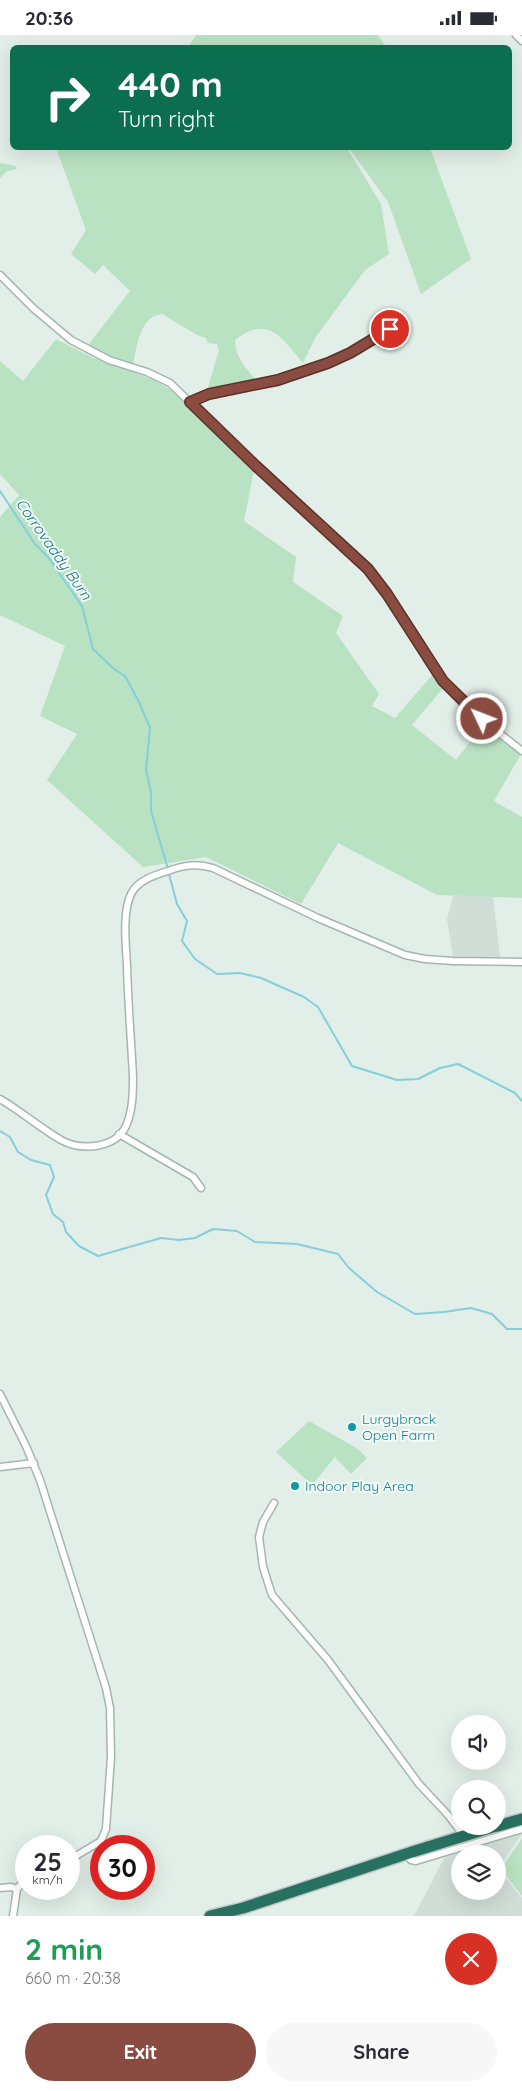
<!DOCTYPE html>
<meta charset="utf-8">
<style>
:root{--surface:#fff;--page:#f7f7f7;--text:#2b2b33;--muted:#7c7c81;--accent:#8a4c40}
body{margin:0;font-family:Quicksand,sans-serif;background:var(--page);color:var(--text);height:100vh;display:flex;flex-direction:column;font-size:19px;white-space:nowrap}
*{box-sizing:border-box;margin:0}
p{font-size:16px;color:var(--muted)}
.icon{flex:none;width:28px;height:28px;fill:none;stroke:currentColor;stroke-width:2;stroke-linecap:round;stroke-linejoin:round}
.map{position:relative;height:1881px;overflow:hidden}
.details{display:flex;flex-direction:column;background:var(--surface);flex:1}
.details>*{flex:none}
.guide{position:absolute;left:10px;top:10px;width:502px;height:105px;border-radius:8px;box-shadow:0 5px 20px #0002;background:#0b6e4f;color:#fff;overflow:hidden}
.fabs{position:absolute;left:451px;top:1680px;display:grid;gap:10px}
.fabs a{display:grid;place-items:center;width:55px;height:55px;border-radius:50%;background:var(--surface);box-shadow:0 5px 20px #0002;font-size:25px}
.speed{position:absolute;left:15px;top:1800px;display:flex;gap:10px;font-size:25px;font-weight:700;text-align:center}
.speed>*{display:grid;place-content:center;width:65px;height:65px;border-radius:50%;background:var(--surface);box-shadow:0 5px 20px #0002;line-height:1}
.speed small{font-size:12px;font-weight:400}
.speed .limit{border:8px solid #d22;background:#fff;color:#111}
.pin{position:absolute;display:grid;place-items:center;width:42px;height:42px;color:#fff;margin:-21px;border:2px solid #fff;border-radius:50%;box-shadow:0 1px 5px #0007}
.me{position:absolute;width:55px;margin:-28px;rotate:313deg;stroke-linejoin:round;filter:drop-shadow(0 0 4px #0008)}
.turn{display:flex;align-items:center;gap:18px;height:105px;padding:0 25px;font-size:22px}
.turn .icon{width:65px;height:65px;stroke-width:2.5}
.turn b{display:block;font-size:35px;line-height:42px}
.round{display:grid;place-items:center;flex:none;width:52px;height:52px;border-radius:26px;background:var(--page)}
.head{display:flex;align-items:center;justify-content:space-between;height:85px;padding:0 25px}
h1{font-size:30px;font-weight:700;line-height:38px;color:#1e9e55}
.primary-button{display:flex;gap:10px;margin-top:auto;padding:10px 25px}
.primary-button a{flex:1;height:58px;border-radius:30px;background:var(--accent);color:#fff;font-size:20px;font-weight:700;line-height:58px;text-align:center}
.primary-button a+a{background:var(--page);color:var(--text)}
.status{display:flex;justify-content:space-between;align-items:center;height:35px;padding:0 25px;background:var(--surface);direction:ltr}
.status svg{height:14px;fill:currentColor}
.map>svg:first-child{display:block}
.built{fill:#d0ded7;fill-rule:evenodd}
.green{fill:#b9e2c2}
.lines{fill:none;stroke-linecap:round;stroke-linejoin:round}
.stream{stroke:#84cfd9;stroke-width:2}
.street-casing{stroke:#a4b7af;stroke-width:9}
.highway-casing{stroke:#c1cac7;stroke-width:14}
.street{stroke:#fff;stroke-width:6}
.highway{stroke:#287160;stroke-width:11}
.route-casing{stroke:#5a312a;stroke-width:12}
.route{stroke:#8a4c40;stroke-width:9}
.culture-dot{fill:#0f9aa8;stroke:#f3faf6;stroke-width:2}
.labels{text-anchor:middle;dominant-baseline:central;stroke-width:4;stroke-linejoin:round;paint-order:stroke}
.culture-label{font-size:14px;fill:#0d838f;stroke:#f3faf6;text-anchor:start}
.water-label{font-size:15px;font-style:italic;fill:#127685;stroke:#f3faf6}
</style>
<div class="status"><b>20:36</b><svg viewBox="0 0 49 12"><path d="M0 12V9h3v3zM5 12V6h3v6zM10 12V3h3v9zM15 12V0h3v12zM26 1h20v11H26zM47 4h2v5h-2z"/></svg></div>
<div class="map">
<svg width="522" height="1881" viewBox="0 0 522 1881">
<rect width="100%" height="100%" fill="#e2eee8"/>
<g class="built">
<path d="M453,861H493L500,922H453L447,884Z"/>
<path d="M522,1799L498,1834L522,1863V1881H414L444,1823L478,1810ZM460,1819H498V1856H460Z"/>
</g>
<g class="green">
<path d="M196,0H378L386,12H188Z"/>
<path d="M56,113H347L381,169L389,219L365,235L315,303L303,328C282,303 268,279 235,305C235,322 246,334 257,346L207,356L219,315L217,309L208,308L206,303L197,300L162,279C140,281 137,311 133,329L119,326L88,310L130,256L103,230L95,239L71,219L86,195Z"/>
<path d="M349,113H430L471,224L421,259L388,167Z"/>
<path d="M0,128L16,131L17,134L7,136L0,143Z"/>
<path d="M56,304L91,322L154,345L171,355L254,435L244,486L296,522L293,547L343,581L336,598L379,659L372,671L395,683L434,638L443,653L412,690L456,725L484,689L521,719L494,766L522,782V863L437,860L338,808L301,869L206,822L143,832L47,745L77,699L40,681L65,611L0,580V482L19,460L0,439V326L23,346Z"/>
<path d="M309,1386L358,1414L367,1423L351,1439L335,1422L312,1450L276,1417Z"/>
<path d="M522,1803V1861L501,1834Z"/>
</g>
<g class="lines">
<g class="stream">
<path d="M0,456L35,509L48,522L82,571L93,614L113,633L125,641L139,667L150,693L146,735L151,757V776L168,834"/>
<path d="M169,839L177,869L187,886L182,906L195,924L217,939L240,938L261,943L304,962L318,972L352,1031L397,1045L418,1044L440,1033L458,1029L515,1058L522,1066"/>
<path d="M0,1096L10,1102L18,1117L31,1125L50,1130L54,1142L46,1160L53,1179L63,1187L66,1197L79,1211L98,1221L161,1203L179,1205L195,1203L213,1194L237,1196L255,1207L297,1209L338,1219L349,1233L377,1257L415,1279L444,1277L471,1273L492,1279L507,1294H522"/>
</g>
<g class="street-casing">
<g id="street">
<path d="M516,0L522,6"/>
<path d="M0,240L33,273L71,305L109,325L147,337L170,348L256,431L368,534C398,566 416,609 442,645C463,673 495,694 522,716"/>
<path d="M189,367L209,359L278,345L328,328L350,318L390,294"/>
<path d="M0,1064C21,1076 40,1093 61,1105C81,1116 115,1114 126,1091C133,1075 133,1057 133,1041C131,1004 128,968 127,931C126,911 122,878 131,859C138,845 155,840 168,836C184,830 197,828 213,833L318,883L405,920L425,924L453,926L522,927"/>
<path d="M119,1099L193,1142L201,1153"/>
<path d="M0,1359L26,1411L40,1445L106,1653L110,1673L111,1722L106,1794L101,1806L69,1825"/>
<path d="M0,1432L34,1428"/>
<path d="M274,1468L263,1487L259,1502L263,1532L272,1560L328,1625L419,1749L448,1780L464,1801"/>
<path d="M405,1819L411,1825L416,1826L522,1794"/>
<path d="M0,1853L11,1852L17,1854"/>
<path d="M13,1881L17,1854L26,1843"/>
</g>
</g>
<g class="highway-casing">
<g id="highway">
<path d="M498,1791L522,1784"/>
<path d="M210,1881L243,1873L415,1816L496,1791"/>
</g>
</g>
<use href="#street" class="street"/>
<use href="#highway" class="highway"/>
</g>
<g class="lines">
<g class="route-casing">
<path id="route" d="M390,294L350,318L328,328L278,345L209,359L190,367L256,431L368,534L387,559L443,646L482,684"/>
</g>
<use href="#route" class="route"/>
</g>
<g class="culture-dot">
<circle cx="352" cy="1392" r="5"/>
<circle cx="295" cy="1451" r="5"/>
</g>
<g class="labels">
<g class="culture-label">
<text x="362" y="1384">Lurgybrack<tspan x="362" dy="16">Open Farm</tspan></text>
<text x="305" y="1451">Indoor Play Area</text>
</g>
<g class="water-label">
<text transform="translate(54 514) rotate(55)">Corrovaddy Burn</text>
</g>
</g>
</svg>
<div class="fabs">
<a><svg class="icon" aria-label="sound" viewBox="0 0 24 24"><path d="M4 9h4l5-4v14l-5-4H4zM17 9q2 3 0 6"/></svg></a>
<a><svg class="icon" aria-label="search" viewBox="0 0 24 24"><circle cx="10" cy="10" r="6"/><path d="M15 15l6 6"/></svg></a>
<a><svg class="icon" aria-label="layers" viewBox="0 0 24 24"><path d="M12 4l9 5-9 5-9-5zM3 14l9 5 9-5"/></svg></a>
</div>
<div class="speed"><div>25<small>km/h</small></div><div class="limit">30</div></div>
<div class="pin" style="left:390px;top:294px;background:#d93025"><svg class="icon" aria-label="arrive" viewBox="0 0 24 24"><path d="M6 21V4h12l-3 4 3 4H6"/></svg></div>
<svg class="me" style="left:482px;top:684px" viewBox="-20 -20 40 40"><circle r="17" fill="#8a4c40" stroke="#fff" stroke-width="3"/><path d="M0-11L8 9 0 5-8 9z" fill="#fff"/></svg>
<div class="guide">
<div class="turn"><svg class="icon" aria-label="right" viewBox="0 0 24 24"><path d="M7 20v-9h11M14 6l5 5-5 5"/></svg><div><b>440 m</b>Turn right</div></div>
</div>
</div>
<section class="details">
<div class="head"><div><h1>2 min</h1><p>660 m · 20:38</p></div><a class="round" style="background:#d93025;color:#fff"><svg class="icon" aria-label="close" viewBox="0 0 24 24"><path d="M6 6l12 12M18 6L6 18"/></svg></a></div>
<div class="primary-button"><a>Exit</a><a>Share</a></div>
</section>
